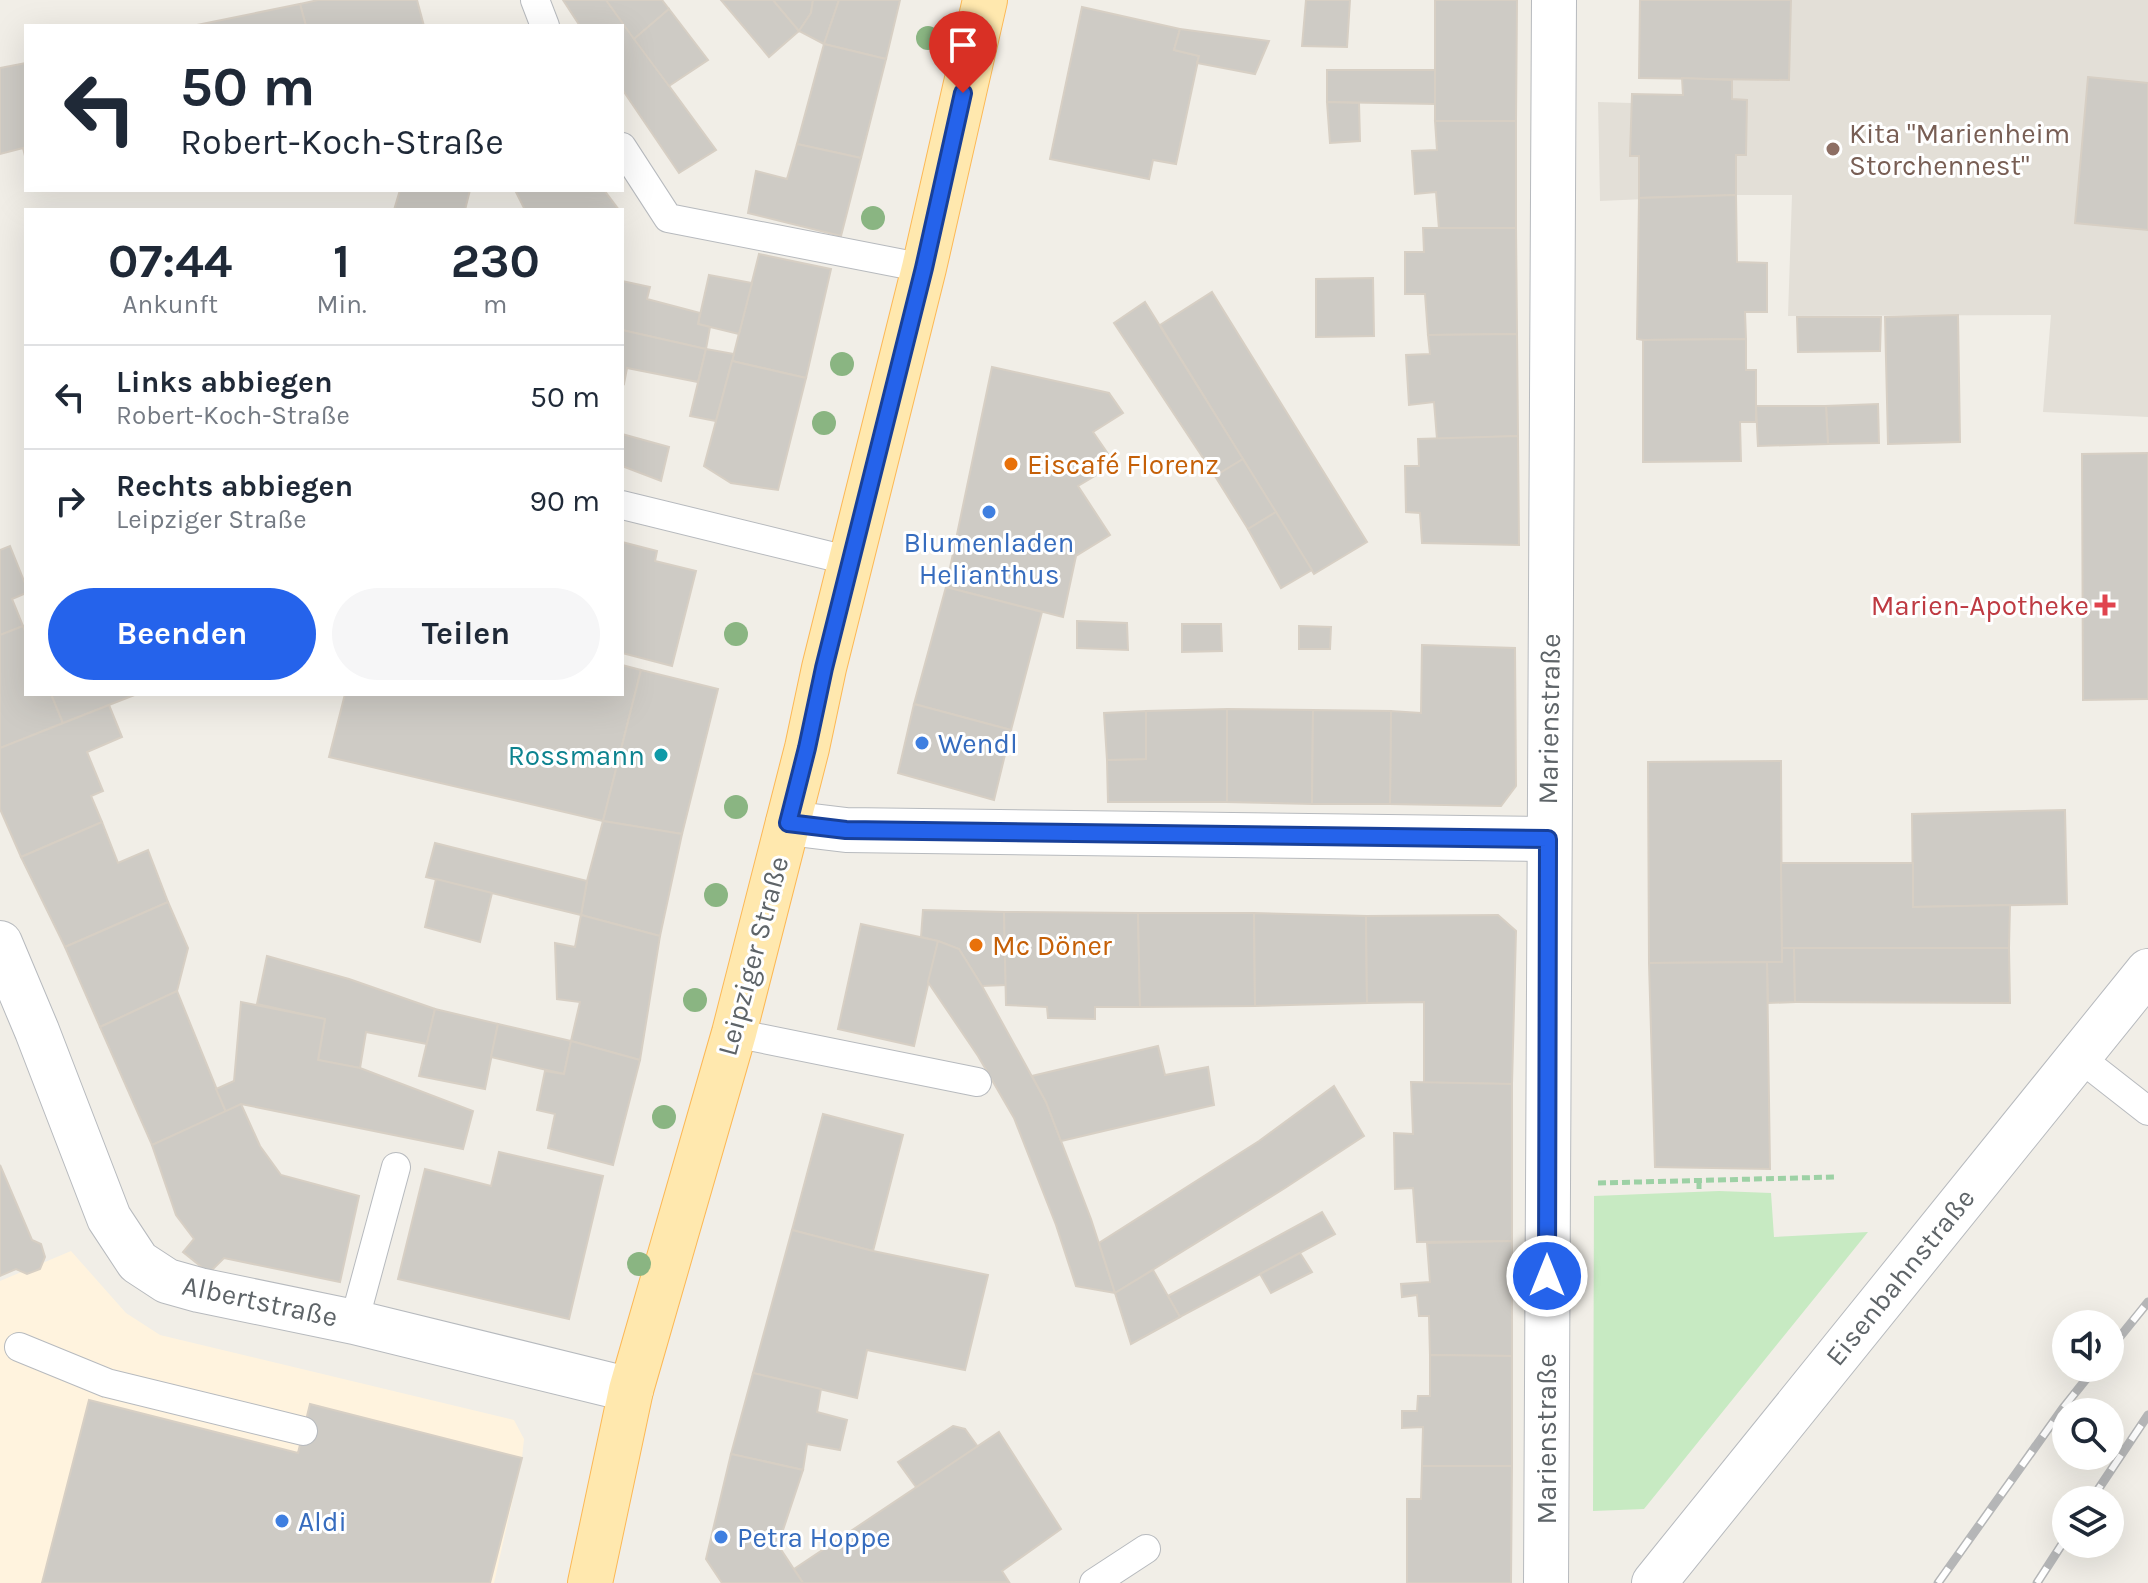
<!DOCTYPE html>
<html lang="de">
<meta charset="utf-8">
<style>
:root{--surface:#fff;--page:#f6f6f7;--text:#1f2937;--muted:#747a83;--line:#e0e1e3;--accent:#2563eb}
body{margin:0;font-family:Karla,sans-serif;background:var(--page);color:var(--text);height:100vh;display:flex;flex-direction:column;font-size:30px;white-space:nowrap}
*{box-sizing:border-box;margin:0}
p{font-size:26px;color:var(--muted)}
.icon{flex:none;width:44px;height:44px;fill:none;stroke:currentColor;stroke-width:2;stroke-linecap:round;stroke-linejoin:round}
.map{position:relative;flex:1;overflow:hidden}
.side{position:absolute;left:24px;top:208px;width:600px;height:488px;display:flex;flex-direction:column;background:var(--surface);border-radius:0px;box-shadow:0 8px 32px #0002}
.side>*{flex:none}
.hud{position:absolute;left:24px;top:24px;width:600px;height:168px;border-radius:0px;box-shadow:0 8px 32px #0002;background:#fff;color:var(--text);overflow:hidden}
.tools{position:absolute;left:2052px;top:1310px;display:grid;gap:16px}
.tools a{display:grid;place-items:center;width:72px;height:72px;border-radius:50%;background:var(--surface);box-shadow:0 8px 32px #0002;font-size:40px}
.pin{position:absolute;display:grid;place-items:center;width:68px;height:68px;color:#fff;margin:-82px -34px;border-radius:50% 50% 50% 0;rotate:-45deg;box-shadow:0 0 8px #0007}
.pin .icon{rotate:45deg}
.me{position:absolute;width:88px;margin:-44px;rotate:0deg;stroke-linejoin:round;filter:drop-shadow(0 0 6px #0008)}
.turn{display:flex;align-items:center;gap:28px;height:168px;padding:0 24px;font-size:36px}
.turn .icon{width:104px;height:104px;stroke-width:2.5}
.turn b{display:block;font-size:56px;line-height:68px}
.eta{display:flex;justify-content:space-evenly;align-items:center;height:136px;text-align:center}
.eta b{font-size:48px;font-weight:700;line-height:56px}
.action{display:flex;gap:16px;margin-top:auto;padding:16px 24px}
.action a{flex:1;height:92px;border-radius:48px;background:var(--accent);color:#fff;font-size:32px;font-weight:700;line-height:92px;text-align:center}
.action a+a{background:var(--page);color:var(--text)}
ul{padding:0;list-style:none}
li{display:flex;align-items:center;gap:24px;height:104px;padding:0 24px;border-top:2px solid var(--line)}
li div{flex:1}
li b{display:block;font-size:30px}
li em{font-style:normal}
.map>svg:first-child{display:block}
.commercial{fill:#fff3de}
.education{fill:#e3dfd7}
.green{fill:#c7eac2}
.building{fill:#cecbc5;stroke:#d7cfc4;stroke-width:2}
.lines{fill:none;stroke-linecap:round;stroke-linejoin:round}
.service-casing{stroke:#b7babe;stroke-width:30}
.minor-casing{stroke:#b7babe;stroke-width:46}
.primary-casing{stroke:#fcb855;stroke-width:46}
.path{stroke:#9dd1a5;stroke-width:5;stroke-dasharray:8 4;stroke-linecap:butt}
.service{stroke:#fff;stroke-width:28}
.minor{stroke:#fff;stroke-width:44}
.primary{stroke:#ffe8ae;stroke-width:44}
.rail-casing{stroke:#b5b6b7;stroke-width:9}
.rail{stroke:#fff;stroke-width:6;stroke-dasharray:18;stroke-linecap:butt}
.tree{fill:#8ab582}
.route-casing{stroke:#184099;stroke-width:20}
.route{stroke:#2563eb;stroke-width:14}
.education-dot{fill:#8d6e63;stroke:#fff;stroke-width:3}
.food-dot{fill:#e8710a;stroke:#fff;stroke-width:3}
.shop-dot{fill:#3f7fe0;stroke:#fff;stroke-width:3}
.health-dot{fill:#e0444e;stroke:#fff;stroke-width:3}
.culture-dot{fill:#0f9aa8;stroke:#fff;stroke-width:3}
.labels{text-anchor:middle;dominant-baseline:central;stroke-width:6;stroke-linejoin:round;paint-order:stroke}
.education-label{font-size:28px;fill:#785e54;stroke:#fff;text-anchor:start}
.food-label{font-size:28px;fill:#c56008;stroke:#fff;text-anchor:start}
.shop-label{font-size:28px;fill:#366cbe;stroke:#fff;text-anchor:start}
.health-label{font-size:28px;fill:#be3a42;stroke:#fff;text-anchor:end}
.street-label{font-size:28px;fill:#5e6468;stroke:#fff}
.culture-label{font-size:28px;fill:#0d838f;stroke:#fff;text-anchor:end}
</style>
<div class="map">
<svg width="2148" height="1583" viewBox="0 0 2148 1583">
<rect width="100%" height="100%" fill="#f1eee7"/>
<path class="commercial" d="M71,1251L126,1313L160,1335L514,1420L524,1439L522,1458L494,1583H0V1281Z"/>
<path class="education" d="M1791,0H2148V417L2043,412L2051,315L1788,316L1792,195H1736L1600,201L1598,102L1631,103L1632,94L1682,95V78L1789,80Z"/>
<path class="green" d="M1719,1191L1771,1193L1774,1237L1868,1232L1644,1509L1593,1511L1594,1196Z"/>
<g class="building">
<path d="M318,0H417L424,26H306L300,4Z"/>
<path d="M563,0H606L716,150L679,173L622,89V26H580Z"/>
<path d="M606,0H662L669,9L634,39Z"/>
<path d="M721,0H773L799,31L769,57Z"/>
<path d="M773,0H813L811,13L799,31Z"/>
<path d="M813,0H839L824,44L799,31L811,13Z"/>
<path d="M839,0H900L886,59L824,44Z"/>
<path d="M1306,0H1350L1347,47L1302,46Z"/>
<path d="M1435,0H1517L1516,121H1435Z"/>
<path d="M1640,0H1791L1789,80L1639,78Z"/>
<path d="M300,4L306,26H192Z"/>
<path d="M1082,7L1180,29L1174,50L1199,56L1176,164L1153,160L1149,179L1050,159Z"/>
<path d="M669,9L708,60L669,86L634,39Z"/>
<path d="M1180,29L1269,41L1255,74L1197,63L1199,56L1174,50Z"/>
<path d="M824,44L886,59L861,158L797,144Z"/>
<path d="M26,63V160L23,148L0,154V68Z"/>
<path d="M1327,70H1435V104L1327,102Z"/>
<path d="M2088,77L2148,83V230L2075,223Z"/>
<path d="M1682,78L1732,80V99L1747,100L1746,155H1736V195L1639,198V156H1630L1632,94L1683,95Z"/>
<path d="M1327,102L1359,103L1360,141L1330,143Z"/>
<path d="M1435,121H1516V228L1439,229L1436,192L1415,194L1412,151L1437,150Z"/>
<path d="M797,144L861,158L841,236L748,213L756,171L787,179Z"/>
<path d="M400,190H470L465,210H394Z"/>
<path d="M515,190H604L619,210H525Z"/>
<path d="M1736,195L1737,262L1767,263V312H1745L1746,339L1643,340L1637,339L1639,198Z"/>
<path d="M1423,228H1516L1517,334L1428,335L1425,294H1405V252H1424Z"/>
<path d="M759,254L831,269L806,378L732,361Z"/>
<path d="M709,275L752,283L739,334L698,324Z"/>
<path d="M1373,278L1374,336L1316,337V279Z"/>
<path d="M622,281L650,287L647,299L700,313L698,324L710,327L706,349L622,330Z"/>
<path d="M1212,292L1367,542L1314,574L1160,325Z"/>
<path d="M1145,302L1243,459L1215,476L1114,323Z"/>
<path d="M1958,315L1960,442L1888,444L1885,317Z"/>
<path d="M1797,317H1881L1880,351L1798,352Z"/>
<path d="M622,330L706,349L698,382L627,368L624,384L622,383Z"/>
<path d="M1517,334L1518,436L1437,439L1434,402L1409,405L1406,355L1430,354L1428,335Z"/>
<path d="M1746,339V370H1756V422H1740L1741,461L1643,462V340Z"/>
<path d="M706,349L734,354L716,421L690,416Z"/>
<path d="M732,361L806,378L778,490L731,483L704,466Z"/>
<path d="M992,367L1109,393L1123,413L1093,432L1115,464L1078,486L1110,535L1076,556L1063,617L946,587Z"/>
<path d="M1878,404L1879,443L1828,444L1826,406Z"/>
<path d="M1756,406H1826L1828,444L1758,446Z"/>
<path d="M622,434L669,447L661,481L622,466Z"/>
<path d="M1518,436L1519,545L1422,543L1420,513L1406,512L1405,466H1419L1418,439Z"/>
<path d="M2148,453V699L2083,700L2082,454Z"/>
<path d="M1243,459L1276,512L1248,529L1215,476Z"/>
<path d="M1276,512L1312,570L1281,588L1248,529Z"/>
<path d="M622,542L657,551L655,561L696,571L672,666L622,653Z"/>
<path d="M10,546L26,586V593L12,599L23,626L0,635V550Z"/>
<path d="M946,587L1042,612L1011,730L914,704Z"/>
<path d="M1077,621L1127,623L1128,650L1077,648Z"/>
<path d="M1182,624H1221L1222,651L1182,652Z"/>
<path d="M23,626L26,634V694H51L63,723L0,748V635Z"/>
<path d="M1299,626L1331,627L1330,649H1299Z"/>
<path d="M1422,645L1515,648L1516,786L1501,806L1390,804L1391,711L1421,713Z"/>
<path d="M622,665L641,670L603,821L329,757L345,694H622Z"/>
<path d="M641,670L718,689L682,834L603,821Z"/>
<path d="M51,694H137L63,723Z"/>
<path d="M914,704L1011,730L994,800L898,773Z"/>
<path d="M109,705L122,737L87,752L103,791L91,796L102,822L21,857L0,809V748Z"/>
<path d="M1227,709L1313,710L1312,804L1227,802Z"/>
<path d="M1227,709V802H1108L1107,760L1146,759V711Z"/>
<path d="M1313,710L1391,711L1390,804H1312Z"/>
<path d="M1146,711V759L1107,760L1104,713Z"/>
<path d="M1781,761L1782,962L1649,963L1648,762Z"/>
<path d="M2065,810L2067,904L1913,907L1912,814Z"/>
<path d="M603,821L682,834L660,936L581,915L587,881Z"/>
<path d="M102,822L118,863L148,850L168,902L65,947L21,857Z"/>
<path d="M435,843L587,881L581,915L426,877Z"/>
<path d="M1781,863H1913V907L2010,905L2009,948H1782Z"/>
<path d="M436,879L492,893L480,942L425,927Z"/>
<path d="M168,902L188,948L177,991L100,1027L65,947Z"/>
<path d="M923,910L1004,912L1006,985L982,986L959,949L938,941L921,937Z"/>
<path d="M1004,912L1138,913L1140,1007H1095V1019L1048,1018L1047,1007L1006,1005Z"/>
<path d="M1138,913H1254L1255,1006L1140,1007Z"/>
<path d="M1254,913L1366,916L1367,1003L1255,1006Z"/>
<path d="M581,915L660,936L640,1060L571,1041L580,1002L557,999L555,943L575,947Z"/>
<path d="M1498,915L1516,931L1512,1084L1424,1083V1002L1367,1003L1366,916Z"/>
<path d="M861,924L938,941L914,1046L838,1029Z"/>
<path d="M938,941L959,949L982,986L1046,1102L1091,1219L1115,1293L1076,1286L1056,1225L1014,1118L978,1056L928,982Z"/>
<path d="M1782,948H1794L1795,1002L1768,1003L1767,962H1782Z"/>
<path d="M1794,948H2009L2010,1003L1795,1002Z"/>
<path d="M267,956L349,979L435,1009L427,1044L366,1032L360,1068L318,1060L325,1019L257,1004Z"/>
<path d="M1767,962L1770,1169L1655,1167L1649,963Z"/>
<path d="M177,991L226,1112L152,1145L100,1027Z"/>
<path d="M241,1002L325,1019L318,1060L360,1068L473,1111L463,1149L241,1104L226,1112L216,1089L234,1081Z"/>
<path d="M435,1009L498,1024L485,1089L419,1076Z"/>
<path d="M498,1024L571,1041L564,1074L491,1057Z"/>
<path d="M571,1041L640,1060L613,1165L548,1148L555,1114L537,1110L545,1071L564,1074Z"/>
<path d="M1158,1046L1165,1075L1208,1067L1214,1105L1061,1141L1046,1102L1032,1076Z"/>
<path d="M1411,1082L1512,1084V1241L1417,1242L1413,1188L1395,1189L1394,1133L1413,1134Z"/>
<path d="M1334,1086L1364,1136L1285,1188L1115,1293L1099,1243L1259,1141Z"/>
<path d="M241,1104L260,1146L281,1175L359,1196L340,1282L224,1258L209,1273L183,1252L194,1239L176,1215L152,1145Z"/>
<path d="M823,1114L903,1135L873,1251L792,1230Z"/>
<path d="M499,1152L603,1176L569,1319L398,1279L425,1169L491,1186Z"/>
<path d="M0,1165L32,1240L41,1244L45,1257L40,1269L27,1274L16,1269L0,1276Z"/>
<path d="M1322,1212L1335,1234L1180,1317L1168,1296Z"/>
<path d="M792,1230L873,1251L988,1275L965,1370L867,1350L857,1398L753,1373Z"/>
<path d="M1512,1241V1356L1430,1355L1429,1316H1419L1417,1295L1402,1297L1401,1284L1430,1282L1427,1243Z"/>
<path d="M1300,1253L1312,1272L1271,1293L1260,1274Z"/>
<path d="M1153,1270L1180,1317L1131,1344L1115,1293Z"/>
<path d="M1430,1355L1512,1356V1466H1422L1423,1427L1402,1428V1411H1417L1418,1396H1430Z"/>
<path d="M753,1373L821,1389L817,1412L847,1420L840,1450L807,1444L803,1470L731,1454Z"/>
<path d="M89,1400L298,1453L310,1404L522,1458L490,1583H42Z"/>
<path d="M953,1426L965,1429L978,1447L916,1487L898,1462Z"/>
<path d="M999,1432L1061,1529L1002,1571L1009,1582L803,1583L794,1569Z"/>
<path d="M731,1454L803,1470L778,1545L803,1583H722L706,1559Z"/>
<path d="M1422,1466H1512L1511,1583H1407V1499H1421Z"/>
</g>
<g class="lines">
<g class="service-casing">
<g id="service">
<path d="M535,0L545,26"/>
<path d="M622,147L668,218L924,268"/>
<path d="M622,505L851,561"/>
<path d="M734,1033L977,1082"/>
<path d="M2079,1057L2148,1111"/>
<path d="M354,1322L396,1167"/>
<path d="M19,1347L107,1383L303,1431"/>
<path d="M1094,1583L1146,1549"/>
</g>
</g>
<g class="minor-casing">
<g id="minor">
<path d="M788,823L846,830L1548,839"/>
<path d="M0,943L37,1031L109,1218L138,1262L167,1281L199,1290L354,1322L631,1390"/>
<path d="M1546,1583L1554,0"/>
<path d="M1654,1583L2148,971"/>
</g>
</g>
<g class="primary-casing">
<path id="primary" d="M590,1583L631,1390L734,1033L807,748L824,668L924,268L985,0"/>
</g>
<g class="path">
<path d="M1699,1181V1192"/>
<path d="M1598,1183L1836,1177"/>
</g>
<use href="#service" class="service"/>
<use href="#minor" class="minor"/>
<use href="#primary" class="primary"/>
<g class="rail-casing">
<g id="rail">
<path d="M2110,1349L2148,1302"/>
<path d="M2091,1500L2148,1415"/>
<path d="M1938,1583L2063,1408L2095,1368"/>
<path d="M2037,1583L2066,1538"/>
</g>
</g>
<use href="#rail" class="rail"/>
</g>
<g class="tree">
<circle cx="928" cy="38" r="12"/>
<circle cx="873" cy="218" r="12"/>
<circle cx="842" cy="364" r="12"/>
<circle cx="824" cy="423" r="12"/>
<circle cx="736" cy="634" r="12"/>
<circle cx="736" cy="807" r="12"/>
<circle cx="716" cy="895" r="12"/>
<circle cx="695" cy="1000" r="12"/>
<circle cx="664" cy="1117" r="12"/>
<circle cx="639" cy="1264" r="12"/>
</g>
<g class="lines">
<g class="route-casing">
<path id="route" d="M963,93L924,268L824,668L807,748L788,823L846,830L1548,839L1547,1276"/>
</g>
<use href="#route" class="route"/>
</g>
<circle class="education-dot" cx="1833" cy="149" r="8"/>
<g class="food-dot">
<circle cx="1011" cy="464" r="8"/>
<circle cx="976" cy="945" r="8"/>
</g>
<g class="shop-dot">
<circle cx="989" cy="512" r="8"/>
<circle cx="922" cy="743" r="8"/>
<circle cx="282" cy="1521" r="8"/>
<circle cx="721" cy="1537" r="8"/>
</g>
<path class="health-dot" d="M2101 593h8v8h8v8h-8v8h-8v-8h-8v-8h8z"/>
<circle class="culture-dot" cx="661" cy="755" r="8"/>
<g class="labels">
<g class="education-label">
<text x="1849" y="133">Kita "Marienheim<tspan x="1849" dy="32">Storchennest"</tspan></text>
</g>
<g class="food-label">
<text x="1027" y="464">Eiscafé Florenz</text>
<text x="992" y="945">Mc Döner</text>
</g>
<g class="shop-label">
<text x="989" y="542" text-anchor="middle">Blumenladen<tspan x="989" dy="32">Helianthus</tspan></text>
<text x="938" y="743">Wendl</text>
<text x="298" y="1521">Aldi</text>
<text x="737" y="1537">Petra Hoppe</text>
</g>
<g class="health-label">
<text x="2089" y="605">Marien-Apotheke</text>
</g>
<g class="street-label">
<text transform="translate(1549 719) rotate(-89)">Marienstraße</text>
<text transform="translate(753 956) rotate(-75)">Leipziger Straße</text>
<text transform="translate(1900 1277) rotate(-51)">Eisenbahnstraße</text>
<text transform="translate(260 1301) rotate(12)">Albertstraße</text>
<text transform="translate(1546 1439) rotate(-90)">Marienstraße</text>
</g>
<g class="culture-label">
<text x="645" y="755">Rossmann</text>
</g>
</g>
</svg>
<div class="tools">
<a><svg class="icon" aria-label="sound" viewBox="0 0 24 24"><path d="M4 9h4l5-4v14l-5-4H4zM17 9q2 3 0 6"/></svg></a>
<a><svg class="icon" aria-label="search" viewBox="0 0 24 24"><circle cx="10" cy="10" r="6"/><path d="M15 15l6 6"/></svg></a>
<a><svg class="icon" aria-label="layers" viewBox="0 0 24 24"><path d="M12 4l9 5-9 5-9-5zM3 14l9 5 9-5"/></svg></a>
</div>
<div class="pin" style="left:963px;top:93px;background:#d93025"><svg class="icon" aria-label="arrive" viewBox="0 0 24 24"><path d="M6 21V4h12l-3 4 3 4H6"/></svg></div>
<svg class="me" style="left:1547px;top:1276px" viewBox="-20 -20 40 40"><circle r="17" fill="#2563eb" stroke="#fff" stroke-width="3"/><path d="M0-11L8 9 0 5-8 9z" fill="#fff"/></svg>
<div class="hud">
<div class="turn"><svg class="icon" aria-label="left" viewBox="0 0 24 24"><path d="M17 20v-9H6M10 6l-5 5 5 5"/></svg><div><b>50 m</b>Robert-Koch-Straße</div></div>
</div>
<section class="side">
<div class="eta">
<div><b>07:44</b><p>Ankunft</p></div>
<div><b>1</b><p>Min.</p></div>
<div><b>230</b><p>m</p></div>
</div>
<ul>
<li><svg class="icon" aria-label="left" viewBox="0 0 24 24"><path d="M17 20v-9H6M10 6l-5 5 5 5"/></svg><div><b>Links abbiegen</b><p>Robert-Koch-Straße</p></div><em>50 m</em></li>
<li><svg class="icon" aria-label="right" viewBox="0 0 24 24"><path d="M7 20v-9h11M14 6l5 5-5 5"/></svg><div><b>Rechts abbiegen</b><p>Leipziger Straße</p></div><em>90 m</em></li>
</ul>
<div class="action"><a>Beenden</a><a>Teilen</a></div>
</section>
</div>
